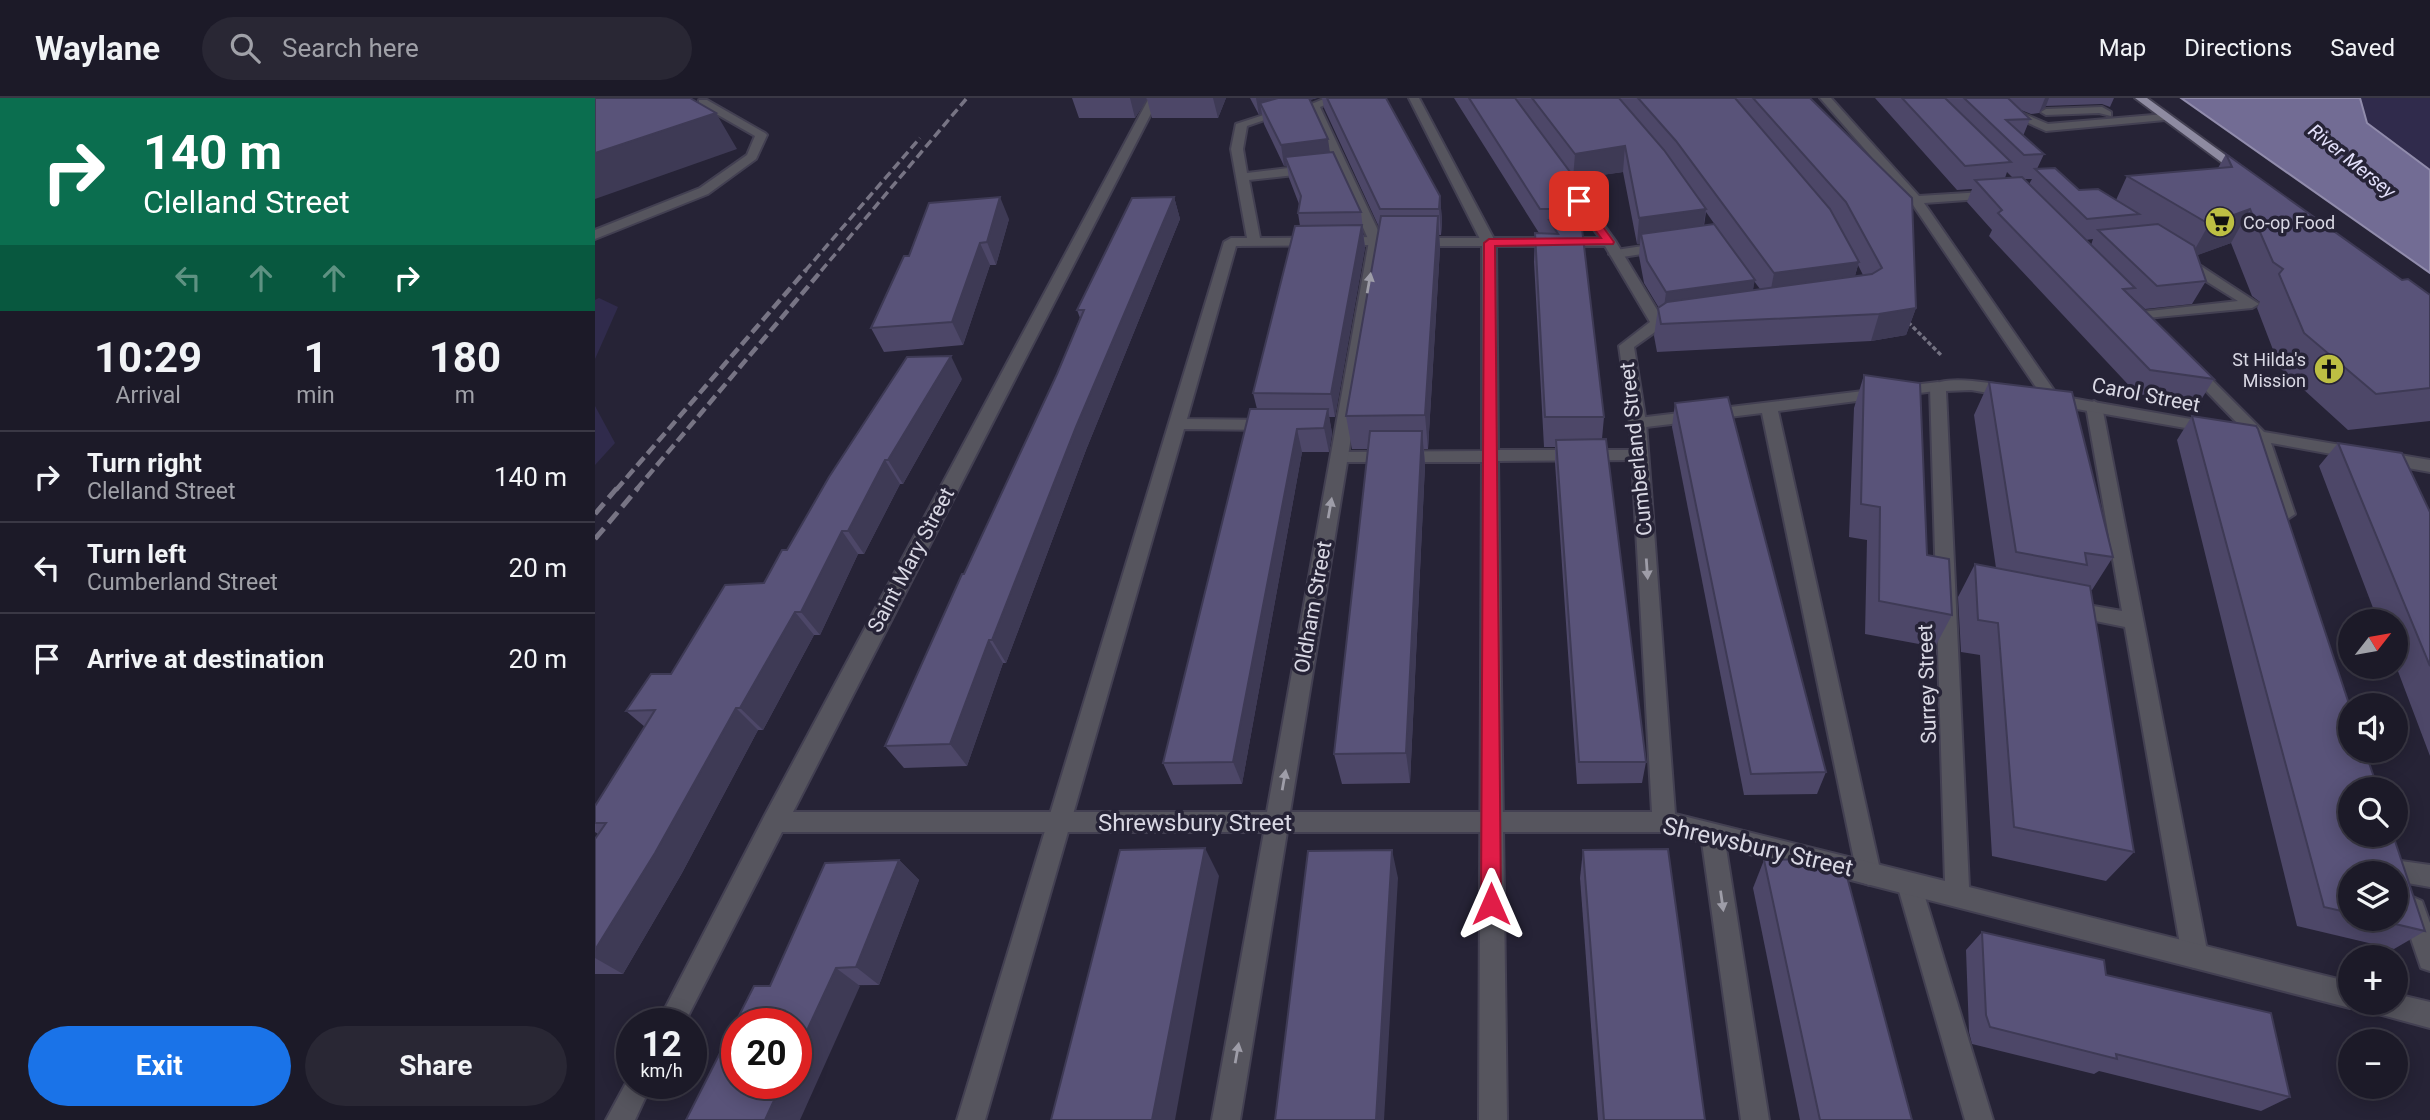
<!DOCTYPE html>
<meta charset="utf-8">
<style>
:root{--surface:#1c1a28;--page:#292734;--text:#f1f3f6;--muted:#a0a1a8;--line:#3a3845;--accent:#1a73e8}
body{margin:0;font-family:Roboto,sans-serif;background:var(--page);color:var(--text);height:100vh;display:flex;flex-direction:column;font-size:26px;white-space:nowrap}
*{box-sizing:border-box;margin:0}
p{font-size:23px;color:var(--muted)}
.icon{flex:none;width:38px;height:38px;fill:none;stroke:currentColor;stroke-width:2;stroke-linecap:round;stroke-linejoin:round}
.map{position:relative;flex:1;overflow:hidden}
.panel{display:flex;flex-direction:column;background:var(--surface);width:595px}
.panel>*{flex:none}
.banner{background:#0b6e4f;color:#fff;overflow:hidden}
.needle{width:46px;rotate:59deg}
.controls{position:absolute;left:1743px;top:511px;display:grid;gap:14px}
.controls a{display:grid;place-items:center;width:70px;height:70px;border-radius:50%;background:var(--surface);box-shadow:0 4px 18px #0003,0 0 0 2px var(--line);font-size:35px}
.speed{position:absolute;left:21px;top:910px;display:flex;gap:14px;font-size:35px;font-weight:700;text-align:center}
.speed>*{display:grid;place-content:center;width:91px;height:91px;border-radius:50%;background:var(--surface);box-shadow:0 4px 18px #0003,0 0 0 2px var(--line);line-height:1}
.speed small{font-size:18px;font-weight:400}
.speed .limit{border:10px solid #d22;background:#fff;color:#111}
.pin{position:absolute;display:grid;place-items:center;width:60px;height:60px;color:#fff;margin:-30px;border-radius:14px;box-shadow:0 4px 10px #0006}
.me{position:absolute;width:77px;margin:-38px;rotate:0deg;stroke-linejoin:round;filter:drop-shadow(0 0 5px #0008)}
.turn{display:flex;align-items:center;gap:24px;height:147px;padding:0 28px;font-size:32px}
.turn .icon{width:91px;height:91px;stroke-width:2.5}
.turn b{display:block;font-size:49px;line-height:60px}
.lanes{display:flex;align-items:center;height:66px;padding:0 28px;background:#0003;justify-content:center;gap:35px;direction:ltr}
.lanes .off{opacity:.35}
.eta{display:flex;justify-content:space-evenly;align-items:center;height:119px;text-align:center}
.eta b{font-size:42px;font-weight:700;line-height:49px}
.cta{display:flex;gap:14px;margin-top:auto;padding:14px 28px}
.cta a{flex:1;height:80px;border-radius:42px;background:var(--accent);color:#fff;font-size:28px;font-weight:700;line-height:80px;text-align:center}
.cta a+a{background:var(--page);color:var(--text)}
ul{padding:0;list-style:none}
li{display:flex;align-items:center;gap:21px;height:91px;padding:0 28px;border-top:2px solid var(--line)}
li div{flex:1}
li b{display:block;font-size:26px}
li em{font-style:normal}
header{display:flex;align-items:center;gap:42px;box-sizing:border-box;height:98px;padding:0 35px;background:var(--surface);border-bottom:2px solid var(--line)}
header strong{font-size:33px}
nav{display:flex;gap:38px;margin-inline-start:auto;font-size:24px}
.search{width:490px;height:63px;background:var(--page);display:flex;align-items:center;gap:18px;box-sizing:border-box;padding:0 24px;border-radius:38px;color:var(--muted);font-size:26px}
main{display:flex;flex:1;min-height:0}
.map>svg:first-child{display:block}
.green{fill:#302b4c}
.water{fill:#726c94;stroke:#918cac;stroke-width:2}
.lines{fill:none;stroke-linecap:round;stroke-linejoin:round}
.service-casing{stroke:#434052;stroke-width:4}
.minor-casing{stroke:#434052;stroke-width:4}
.trunk-casing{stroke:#434052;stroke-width:4}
.path{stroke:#737181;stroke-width:3.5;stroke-dasharray:4.5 2.5;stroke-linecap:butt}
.service{fill:#56555e;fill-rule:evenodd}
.minor{fill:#56555e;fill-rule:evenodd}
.trunk{fill:#8e8ba1;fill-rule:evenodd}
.rail-far2{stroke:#777484;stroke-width:3.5;stroke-dasharray:9 4.5;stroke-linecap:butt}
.rail-far1{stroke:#777484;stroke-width:4.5;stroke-dasharray:11 5;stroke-linecap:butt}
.rail{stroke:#777484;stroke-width:5;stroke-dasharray:14 7;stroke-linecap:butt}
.wall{fill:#4d4768;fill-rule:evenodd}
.shaded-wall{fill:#3e3a55}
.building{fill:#595379;stroke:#3e3a55;stroke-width:2}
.oneway{fill:#9e9da8}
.route{fill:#e11d48;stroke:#92132f;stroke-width:2}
.labels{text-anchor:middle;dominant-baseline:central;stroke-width:7;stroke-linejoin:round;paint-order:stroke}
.far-poi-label{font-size:18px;fill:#d9d8e4;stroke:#262336;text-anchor:start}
.far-water-label{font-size:19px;font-style:italic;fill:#e3e0fb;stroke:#262336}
.street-label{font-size:21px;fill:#d9d8e4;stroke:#262336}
.near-street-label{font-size:24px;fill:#d9d8e4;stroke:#262336}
</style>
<header>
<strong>Waylane</strong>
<div class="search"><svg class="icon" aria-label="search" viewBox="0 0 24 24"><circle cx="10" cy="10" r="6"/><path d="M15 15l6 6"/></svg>Search here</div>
<nav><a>Map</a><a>Directions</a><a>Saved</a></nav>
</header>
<main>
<section class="panel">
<div class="banner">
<div class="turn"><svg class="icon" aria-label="right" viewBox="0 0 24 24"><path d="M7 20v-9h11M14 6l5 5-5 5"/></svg><div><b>140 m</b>Clelland Street</div></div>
<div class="lanes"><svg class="icon off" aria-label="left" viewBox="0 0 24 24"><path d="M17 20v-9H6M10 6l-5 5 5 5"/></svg><svg class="icon off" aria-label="ahead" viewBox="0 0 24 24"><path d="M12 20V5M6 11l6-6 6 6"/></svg><svg class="icon off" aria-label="ahead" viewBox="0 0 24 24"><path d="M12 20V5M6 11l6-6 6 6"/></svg><svg class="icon" aria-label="right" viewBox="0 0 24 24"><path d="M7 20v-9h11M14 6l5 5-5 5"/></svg></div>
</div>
<div class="eta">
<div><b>10:29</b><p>Arrival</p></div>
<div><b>1</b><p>min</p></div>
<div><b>180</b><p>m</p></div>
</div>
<ul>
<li><svg class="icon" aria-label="right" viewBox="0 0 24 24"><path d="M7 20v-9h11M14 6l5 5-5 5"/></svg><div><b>Turn right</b><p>Clelland Street</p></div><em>140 m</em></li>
<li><svg class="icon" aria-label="left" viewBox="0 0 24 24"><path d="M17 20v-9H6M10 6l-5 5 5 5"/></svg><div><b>Turn left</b><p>Cumberland Street</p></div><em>20 m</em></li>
<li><svg class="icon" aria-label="arrive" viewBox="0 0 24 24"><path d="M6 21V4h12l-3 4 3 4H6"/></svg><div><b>Arrive at destination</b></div><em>20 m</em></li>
</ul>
<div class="cta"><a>Exit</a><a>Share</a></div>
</section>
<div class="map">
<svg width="1835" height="1022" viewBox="0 0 1835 1022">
<rect width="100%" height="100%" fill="#262336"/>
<g class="green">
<path d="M1765,0H1835V72L1771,25Z"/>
<path d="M4,200L23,209L0,261V202Z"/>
<path d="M0,308L20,345L0,367Z"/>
</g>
<path class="water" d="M1586,0H1765L1772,25L1835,72V175Z"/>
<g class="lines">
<g class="service-casing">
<g id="service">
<path d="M814,0H824L901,145L903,352H1045L1053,357L1045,362L903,363L912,1022H884L887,364H744L736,359L744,354L887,353V145Z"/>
<path d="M1225,0H1236L1324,98L1404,93L1406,96L1400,100L1329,105L1465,301L1463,304H1451L1316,104Z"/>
<path d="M104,2H112L170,35L172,37L161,61L113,96L0,141V132L105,90L152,57L160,38L104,6Z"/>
<path d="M1507,9L1516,14V18L1504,15L1451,17L1446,14L1451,11Z"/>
<path d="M690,10L699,12L652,28L648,51L652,75L718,67L724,71L718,75L654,82L665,140L781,139L788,143L781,147L641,148L592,321L676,322L684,327L676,332L589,331L390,1022H362L629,144L636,140H652L636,51L641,26Z"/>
<path d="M1415,10L1453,26L1570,16L1576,19L1570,22L1451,33L1411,15L1410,13Z"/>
<path d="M1068,145L1073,146V152L1021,160L1014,156L1021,152Z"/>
<path d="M1587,158L1592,159L1664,206L1657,210L1541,221L1539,218L1541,215L1546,214L1643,203L1582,165L1580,162Z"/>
<path d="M1343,284L1348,286L1351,289L1348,292L1183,313L1286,776L1282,784L1274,787L1266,784L1262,776L1167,315L1043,330L1035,325L1043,320Z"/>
<path d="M1499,303L1507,308L1613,858L1609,867L1600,870L1591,867L1587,858L1530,529L1476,518L1469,516L1466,511L1469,506L1476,504L1527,513L1491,308Z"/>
<path d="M1314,775L1322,778L1326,786L1398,1022H1370L1302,786L1306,778Z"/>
</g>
</g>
<g class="minor-casing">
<g id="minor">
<path d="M554,0H564L198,714H672L774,143L714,7L731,0H747L725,9L788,143L695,714H1057L1035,325L1024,248L1055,224L1010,148H819L812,144L819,140H1005L963,81L969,77L973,78L1021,144L1067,220L1085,218L1092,222L1090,225L1067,229L1039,249L1051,325L1080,716L1350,783L1335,289C1350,275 1404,286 1423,291L1425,294L1417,299L1376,292L1351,293L1374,789L1755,884V905L1764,906L1755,910L1131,750L1174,1022H1146L1107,744L1069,734H692L645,1022H617L669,734H187L89,926H62L170,717Z"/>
<path d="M1596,264L1601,266L1669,334L1835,362V374L1676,345L1700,416L1691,422L1682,416L1659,342L1453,306L1445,301L1453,296L1647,330L1591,272L1588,269Z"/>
<path d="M1806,763L1835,767V789L1801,783V775L1794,774L1798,766Z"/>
<path d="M1818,799L1827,803L1835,825V873L1826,870L1806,811L1809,803Z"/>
<path d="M1801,896L1835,904V930L1776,914L1772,905H1801Z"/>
<path d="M37,974V985H57L40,1022H11Z"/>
</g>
</g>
<g class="trunk-casing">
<path id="trunk" d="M1540,0H1552L1655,75L1645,78Z"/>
</g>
<path class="path" d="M1313,224L1347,258"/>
<use href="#service" class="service"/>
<use href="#minor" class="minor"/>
<use href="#trunk" class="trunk"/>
<g class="rail-far2">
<path d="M210,173L325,40"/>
<path d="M226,173L372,0"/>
</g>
<g class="rail-far1">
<path d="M21,392L211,172"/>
<path d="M41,392L227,172"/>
</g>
<g class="rail">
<path d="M0,416L22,390"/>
<path d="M0,441L43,390"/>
</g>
</g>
<g class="wall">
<path d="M477,0H631L623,20H557L552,1L540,20H484Z"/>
<path d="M655,0H722L715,2L734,54L766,114L770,150L740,319H734L737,335L734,354H707L647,686L578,687L568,665L662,311L658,295L705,128L703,115L704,106L694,80L692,68H689L669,26L667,16L664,17Z"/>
<path d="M727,0H791L845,98L847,123L846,137H844L845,150L833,351H829L830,367L815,685L747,686L739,656L773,351H757L751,318L784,129L729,10Z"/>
<path d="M859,0H1215L1321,210L1311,237L1276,243L1062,254L1059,238L1063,210H1064L1049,185L1044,158L1045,146H1042L1028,74L979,81L984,111V122L1009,319L1007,341L1051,664L1047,685L982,686L960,365V349H949L939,164L940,135H944ZM1111,114L1123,131L1109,128ZM1263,167L1268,177L1260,178ZM1159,183L1165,191L1158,192Z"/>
<path d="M1280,0H1519L1515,9L1507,6L1451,8L1444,15L1436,16L1426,12L1435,21L1428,38L1449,56L1442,71L1484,92L1521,102L1532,78L1623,70L1631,56L1807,182L1835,197V323L1753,332L1685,270L1662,210L1665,204L1657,198L1636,145L1602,157L1611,183L1597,206L1550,211L1536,198V199L1619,281L1604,305L1542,296L1394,138L1397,132L1372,104L1377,91L1362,92ZM1412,74L1418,80H1410ZM1429,81H1437L1434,86ZM1498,141L1496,147L1491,142Z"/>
<path d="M579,99L585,121L491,352L411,565H408L372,668L309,670L290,648L462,276L485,220L482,212Z"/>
<path d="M414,121L401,167H395L368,247L289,254L276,230Z"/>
<path d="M1269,277L1332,457L1357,517L1340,549L1270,536L1272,442L1254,439L1259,310Z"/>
<path d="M367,281L308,386H305L269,456H263L225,537H219L168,632H163L87,775L28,876H0V741L3,736L0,734V708L50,629L31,613L76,576L169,485Z"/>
<path d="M1394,284L1518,459L1497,492H1496L1539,754L1511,783L1397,758L1385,557L1366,554L1363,499L1380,466L1401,470L1379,317Z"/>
<path d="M1080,305L1231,674L1222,696L1149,697L1077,329Z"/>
<path d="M1597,318L1830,833L1799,851L1702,828L1582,342ZM1755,775L1801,821H1755Z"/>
<path d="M1743,345L1835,414V658L1801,568V523H1783L1724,368Z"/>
<path d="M988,752L1110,1022H1003L985,780Z"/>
<path d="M304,762L324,782L284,887L175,888Z"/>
<path d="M1169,762L1317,1022H1205L1158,790Z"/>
<path d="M1387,834L1511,877L1695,999L1666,1013L1504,973L1499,976L1377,946L1374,934L1371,852Z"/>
</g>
<g class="shaded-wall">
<path d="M535,0H551L552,1L540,20Z"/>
<path d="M618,0H631L623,20Z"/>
<path d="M661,0H722L670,15L665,5L667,16L664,17Z"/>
<path d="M1450,0H1454L1451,8L1444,15Z"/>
<path d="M121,15L142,51L0,101V55Z"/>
<path d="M733,41L736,62L690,59L692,68H689L686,47Z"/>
<path d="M1030,48L1028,74L978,81L980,56Z"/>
<path d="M845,98L847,123L846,137L844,111Z"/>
<path d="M405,99L414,121L401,167L392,144Z"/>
<path d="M579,99L585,121L491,352L411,565L397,542L481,329Z"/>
<path d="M1111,111L1107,137L1046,136L1045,146H1042L1044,120Z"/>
<path d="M1655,111L1636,145L1595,160L1614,126Z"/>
<path d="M843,118L845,150L833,351L830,317Z"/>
<path d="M767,127L770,150L740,319L736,296Z"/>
<path d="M385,145L395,167L368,247L357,224Z"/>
<path d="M1264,164L1256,191L1174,202L1179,175Z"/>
<path d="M1160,182L1155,205L1068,217L1071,194Z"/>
<path d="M1321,210L1311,237L1276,243L1284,216Z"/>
<path d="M356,258L367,281L308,386L293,362Z"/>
<path d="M733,311L737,335L734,354L729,330Z"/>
<path d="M702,331L707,354L647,686L638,664Z"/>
<path d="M827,333L830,367L815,685L811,655Z"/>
<path d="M290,362L305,386L269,456L253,433Z"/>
<path d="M247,433L263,456L225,537L206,514Z"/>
<path d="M200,514L219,537L168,632L145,610Z"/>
<path d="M394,542L408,565L372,668L355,646Z"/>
<path d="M141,610L163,632L87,775L28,876L0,860V852Z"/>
<path d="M610,750L624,778L580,1022H557Z"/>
<path d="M797,752L803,780L789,1022H781Z"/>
<path d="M304,762L324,782L284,887L261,869Z"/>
<path d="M241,870L265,888L205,1022H170L187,985H201V956Z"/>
</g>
<g class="building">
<path d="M0,0H95L121,15L0,55Z"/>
<path d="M683,0H714L733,41L686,47L665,5Z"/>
<path d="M732,0H791L845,98L844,111H785Z"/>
<path d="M874,0H920L981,82L984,111H945Z"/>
<path d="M937,0H1024L1069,52L1111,111L1044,120L1030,48L980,56Z"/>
<path d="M1043,0H1140L1235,111L1264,164L1179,175L1081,43Z"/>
<path d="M1158,0H1215L1317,100L1321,210L1284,216L1066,226L1063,210L1072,204L1277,176L1287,170L1251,104Z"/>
<path d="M1307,0H1350L1416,64L1370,68Z"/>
<path d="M1369,0H1413L1435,21L1411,22L1449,56L1429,57Z"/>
<path d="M738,54L766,114L703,115L706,98L690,59Z"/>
<path d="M1631,56L1807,182L1813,181L1835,197V290L1781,296L1709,235L1684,176L1688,171L1678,164L1655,111L1614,126L1532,78L1637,69Z"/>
<path d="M1460,70L1484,92L1503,91L1544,116L1492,121L1440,71Z"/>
<path d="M1427,79L1540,190L1528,191L1619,281L1555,272L1403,115L1407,112L1380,82Z"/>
<path d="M405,99L392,144L385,145L357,224L276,230L309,158H314L334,105Z"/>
<path d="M579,99L481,329L397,542H394L355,646L290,648L367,476H369L462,276L489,212H482L537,100Z"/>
<path d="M786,118H843L830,317L751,318Z"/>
<path d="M954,122H986L1009,319H950L940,135L963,136Z"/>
<path d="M1119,126L1160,182L1071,194L1052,163L1046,136Z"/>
<path d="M1563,126L1599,148L1611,183L1562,188L1503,132Z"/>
<path d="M767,127L736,296L658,295L700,128Z"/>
<path d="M356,258L293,362H290L253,433H247L206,514H200L145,610H141L60,755L0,852V741L11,725H0V708L60,612L31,613L56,576H76L130,487L169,485L187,452H192L234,379L312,259Z"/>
<path d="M1269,277L1325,285L1332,457L1354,461L1357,517L1284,503L1285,409L1266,406Z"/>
<path d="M1394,284L1477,294L1518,459L1490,455L1492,467L1421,454Z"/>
<path d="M1133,299L1231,674L1156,676L1080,305Z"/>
<path d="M655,311H733L729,330L702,331L638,664L568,665Z"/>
<path d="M1597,318L1661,328L1663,331L1755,609V653H1770L1783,691H1755V737H1798L1830,833L1779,821H1801V775H1755V815L1729,809Z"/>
<path d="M775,333H827L811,655L739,656Z"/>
<path d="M1011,341L1051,664H984L961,342Z"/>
<path d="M1743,345L1807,355L1835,414V568Z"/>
<path d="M1380,466L1495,488L1539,754L1419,729L1403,525L1383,522Z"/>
<path d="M610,750L557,1022H456L525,752Z"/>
<path d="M1073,751L1110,1022H1009L988,752Z"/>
<path d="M797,752L781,1022H680L713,753Z"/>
<path d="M1247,760L1317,1022H1225L1169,762Z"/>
<path d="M304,762L261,869L241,870L201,956V926H142V985H187L170,1022H91L159,888H175L230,765Z"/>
<path d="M1387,834L1509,862L1511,877L1676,915L1695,999L1521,956L1522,961L1395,929L1391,917Z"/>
</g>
<defs><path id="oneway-solid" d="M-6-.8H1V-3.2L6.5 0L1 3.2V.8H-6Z" transform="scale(1.75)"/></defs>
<g class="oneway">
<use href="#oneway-solid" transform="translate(774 185) rotate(-80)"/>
<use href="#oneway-solid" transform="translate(735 410) rotate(-80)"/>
<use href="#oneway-solid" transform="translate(1052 471) rotate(86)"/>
<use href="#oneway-solid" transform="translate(689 682) rotate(-80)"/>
<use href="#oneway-solid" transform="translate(1127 803) rotate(82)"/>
<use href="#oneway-solid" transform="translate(642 955) rotate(-80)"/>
</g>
<path class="route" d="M981,101H988L1019,144L1018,146L900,148L906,806L903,813L896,816L889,813L886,806L889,145L894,141L1006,140L979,103Z"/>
<defs>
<g id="supermarket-disc" transform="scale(1.575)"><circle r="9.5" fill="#bdbf43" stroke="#262336"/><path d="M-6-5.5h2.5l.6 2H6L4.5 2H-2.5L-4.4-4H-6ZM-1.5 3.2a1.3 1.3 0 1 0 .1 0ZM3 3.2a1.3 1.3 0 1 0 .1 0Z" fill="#111"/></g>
<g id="church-disc" transform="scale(1.575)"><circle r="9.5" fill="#bdbf43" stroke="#262336"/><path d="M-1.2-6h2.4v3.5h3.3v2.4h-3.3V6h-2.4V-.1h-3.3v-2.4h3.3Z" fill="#111"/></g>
</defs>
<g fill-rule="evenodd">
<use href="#supermarket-disc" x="1625" y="124"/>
<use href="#church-disc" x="1734" y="271"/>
</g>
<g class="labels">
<g class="far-poi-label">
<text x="1648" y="124">Co-op Food</text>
<text x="1711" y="261" text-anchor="end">St Hilda's<tspan x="1711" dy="21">Mission</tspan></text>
</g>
<g class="far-water-label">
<text transform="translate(1757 63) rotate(39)">River Mersey</text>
</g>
<g class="street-label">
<text transform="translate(1551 297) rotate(11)">Carol Street</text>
<text transform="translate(1041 351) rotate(-96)">Cumberland Street</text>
<text transform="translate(316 462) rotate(-62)">Saint Mary Street</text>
<text transform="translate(718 509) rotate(-80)">Oldham Street</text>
<text transform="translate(1332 586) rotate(-92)">Surrey Street</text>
</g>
<g class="near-street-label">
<text x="600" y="725">Shrewsbury Street</text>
<text transform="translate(1163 749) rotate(13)">Shrewsbury Street</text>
</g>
</g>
</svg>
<div class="controls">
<a><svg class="needle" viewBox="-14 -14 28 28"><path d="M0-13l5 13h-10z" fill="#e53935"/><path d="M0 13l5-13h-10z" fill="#a0a1a8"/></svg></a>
<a><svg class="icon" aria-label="sound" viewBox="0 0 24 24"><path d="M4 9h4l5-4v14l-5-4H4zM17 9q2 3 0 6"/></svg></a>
<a><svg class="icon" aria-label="search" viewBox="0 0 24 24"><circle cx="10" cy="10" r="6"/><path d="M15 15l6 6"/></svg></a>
<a><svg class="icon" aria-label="layers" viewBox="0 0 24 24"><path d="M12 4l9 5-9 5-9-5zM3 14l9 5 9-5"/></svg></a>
<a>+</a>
<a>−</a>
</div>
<div class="speed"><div>12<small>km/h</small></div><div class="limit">20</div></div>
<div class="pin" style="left:984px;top:103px;background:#d93025"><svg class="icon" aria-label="arrive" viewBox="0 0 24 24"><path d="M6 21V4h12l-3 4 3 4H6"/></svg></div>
<svg class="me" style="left:896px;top:806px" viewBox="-20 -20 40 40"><path d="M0-17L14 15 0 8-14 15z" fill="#e11d48" stroke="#fff" stroke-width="4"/></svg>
</div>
</main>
